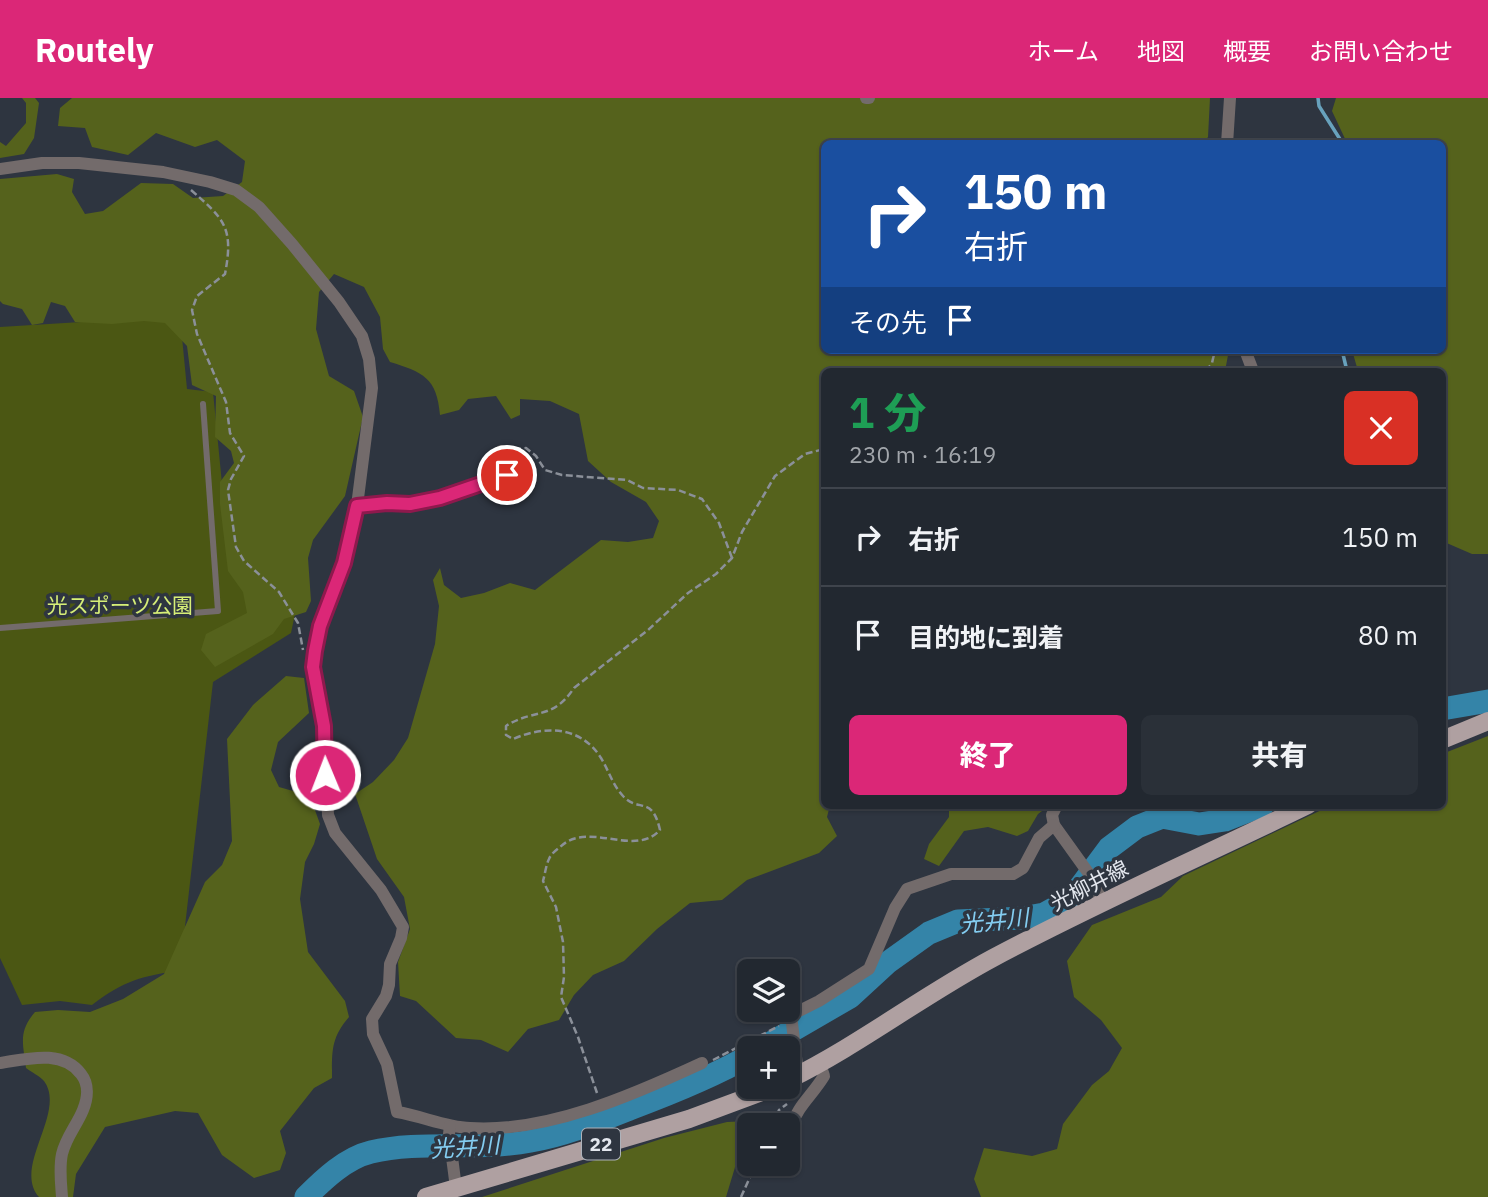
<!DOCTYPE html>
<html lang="ja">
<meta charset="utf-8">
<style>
:root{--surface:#222830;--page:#2a3038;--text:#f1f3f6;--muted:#a2a6ab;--line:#3f444c;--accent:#db2777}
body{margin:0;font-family:"IBM Plex Sans","Noto Sans JP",sans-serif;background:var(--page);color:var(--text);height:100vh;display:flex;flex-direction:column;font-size:26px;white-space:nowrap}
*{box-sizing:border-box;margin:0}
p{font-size:23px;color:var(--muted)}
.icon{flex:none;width:38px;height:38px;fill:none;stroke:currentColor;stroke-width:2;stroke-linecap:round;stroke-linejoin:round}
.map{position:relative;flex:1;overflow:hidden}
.side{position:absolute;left:821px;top:270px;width:625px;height:441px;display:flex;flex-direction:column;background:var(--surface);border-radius:10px;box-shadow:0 2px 5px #0004,0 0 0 2px var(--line)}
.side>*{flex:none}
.banner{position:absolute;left:821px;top:42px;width:625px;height:214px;border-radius:10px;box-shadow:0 2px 5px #0004,0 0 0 2px var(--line);background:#1a4fa0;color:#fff;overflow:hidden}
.fabs{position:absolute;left:737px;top:861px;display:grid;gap:14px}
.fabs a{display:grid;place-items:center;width:63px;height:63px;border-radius:10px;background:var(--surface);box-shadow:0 2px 5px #0004,0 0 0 2px var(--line);font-size:35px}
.pin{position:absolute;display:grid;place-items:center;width:60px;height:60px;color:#fff;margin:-30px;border:4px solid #fff;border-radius:50%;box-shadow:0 2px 7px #0007}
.me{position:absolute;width:77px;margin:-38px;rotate:359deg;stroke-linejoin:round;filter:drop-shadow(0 0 5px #0008)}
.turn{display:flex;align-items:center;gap:24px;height:147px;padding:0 28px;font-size:32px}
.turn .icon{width:91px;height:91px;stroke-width:2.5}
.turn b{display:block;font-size:49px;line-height:60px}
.then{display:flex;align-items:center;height:66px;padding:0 28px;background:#0003;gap:14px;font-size:26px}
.round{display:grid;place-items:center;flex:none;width:74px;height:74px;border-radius:10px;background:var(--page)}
.headline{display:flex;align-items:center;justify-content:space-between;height:119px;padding:0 28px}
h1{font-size:42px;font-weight:800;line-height:52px;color:#1e9e55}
.action{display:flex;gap:14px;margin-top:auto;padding:14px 28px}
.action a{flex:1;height:80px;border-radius:10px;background:var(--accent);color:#fff;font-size:28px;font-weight:800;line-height:80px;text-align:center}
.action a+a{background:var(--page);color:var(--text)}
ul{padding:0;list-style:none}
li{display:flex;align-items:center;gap:21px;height:98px;padding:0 28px;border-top:2px solid var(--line)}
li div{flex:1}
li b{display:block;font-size:26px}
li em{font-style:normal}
header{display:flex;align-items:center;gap:42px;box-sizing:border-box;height:98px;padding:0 35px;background:var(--accent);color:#fff}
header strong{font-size:33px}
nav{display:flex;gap:38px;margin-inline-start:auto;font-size:24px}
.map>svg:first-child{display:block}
.green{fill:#4b5713}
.forest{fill:#55621c}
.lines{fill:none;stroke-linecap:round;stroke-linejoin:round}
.stream{stroke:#68a2bd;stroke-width:3.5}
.river{stroke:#3484a8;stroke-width:23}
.path{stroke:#8b9099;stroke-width:2.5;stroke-dasharray:7 3.5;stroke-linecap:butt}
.service{stroke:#736b6b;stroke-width:6}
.minor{stroke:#736b6b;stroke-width:12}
.primary{stroke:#afa0a1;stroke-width:18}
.route-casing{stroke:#8e194d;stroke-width:18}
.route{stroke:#db2777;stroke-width:12}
.labels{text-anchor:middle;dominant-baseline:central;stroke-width:7;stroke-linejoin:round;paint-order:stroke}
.shield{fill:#2e3540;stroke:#adb2ba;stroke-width:2}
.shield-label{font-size:19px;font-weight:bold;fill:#e3e7ee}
.park-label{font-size:21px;fill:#d6ee77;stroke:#2e3540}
.street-label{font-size:21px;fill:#e3e7ee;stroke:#2e3540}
.water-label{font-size:23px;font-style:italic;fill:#84cdf1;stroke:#2e3540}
</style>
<header>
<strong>Routely</strong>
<nav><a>ホーム</a><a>地図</a><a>概要</a><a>お問い合わせ</a></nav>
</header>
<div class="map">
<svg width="1488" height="1099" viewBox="0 0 1488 1099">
<rect width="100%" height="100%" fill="#2e3540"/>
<path class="green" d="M162,219L182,239L187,291L213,294L229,457L296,511L291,535L213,584L180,872C140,879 125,882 92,907L60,903L22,907L0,860V229Z"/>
<g class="forest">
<path d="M22,0H35L39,5L34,40L24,56L0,60V44L6,48L26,25V5Z"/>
<path d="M72,0H1210L1208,39L1204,45L824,46V252H1229L1225,273H824V707H830L827,719L837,738L819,755L747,782L722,802L690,805L657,831L624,863L593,877L574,897L559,922L528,931L508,954L481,942L456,940L416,903L400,898L398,864L410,831L404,799L377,761L355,696L373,684L394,662L408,640L435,546L439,508L433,482L440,470L444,487L461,500L484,495L510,485L535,492L601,442L628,444L653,440L659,423L646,404L611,384L588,363L579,316L550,303L520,301V317L511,321L496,298L468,301L459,312L440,317C437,280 423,274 390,264L383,251L380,219L364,189L334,176L319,194L316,231L329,278L354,293L363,319L345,398L313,442L308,460L311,503L306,514L284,521L273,536L215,569L201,552L206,536L247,515L243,494L228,473L220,406V384L234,365L231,353L215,339L216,298L192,287L187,248L165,225L144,223L112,226L75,224L65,208L51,204L43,225L32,227L22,211L3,206L0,203V81L57,76L74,81L72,94L85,116L103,113L141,85L173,86L193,100L223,98L242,84L245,63L217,42L195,49L156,35L128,57L92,49L85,30L58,28L60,10Z"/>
<path d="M1336,0H1488V456H1472L1442,443V273H1358L1352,252H1442V46L1347,45L1332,13Z"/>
<path d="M286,578L304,580L309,615L278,644L271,672L279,689L300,695L311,701L320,726L314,746L305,764L300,801L308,854L345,903L349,919C331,940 332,953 332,980L314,990L280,1033L286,1055L280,1072L254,1080L222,1057L198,1015L175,1013L105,1029L76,1076L73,1099H39C12,1069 67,1014 44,983C40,978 31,974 26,970C23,945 18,934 35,914L58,912L90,914L123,901L164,876L205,784L222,767L232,743L227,641L253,607Z"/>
<path d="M1488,638V1099H981L974,1081L984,1050L1032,1058L1057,1051L1063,1026L1092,987L1109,973L1122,950L1101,922L1074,899L1067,863L1092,827L1161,799L1183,778L1332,707H1442V656Z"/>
<path d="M949,707H1050L1038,716L1028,733L1017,738L988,729L964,733L939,768L924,761L929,746L949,719Z"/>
<path d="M749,1023L726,1099H482L664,1040L727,1024Z"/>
</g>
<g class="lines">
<g class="stream">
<path d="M1318,0L1319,8L1343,46"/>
<path d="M1342,252L1347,273"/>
</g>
<g class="river">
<path d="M1442,611L1488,603"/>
<path d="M762,950L850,899L887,865L929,835L958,823L1022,820L1044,816L1071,801L1109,750L1137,729L1162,719L1199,726L1225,722L1263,707"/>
<path d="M306,1099C324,1081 346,1060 371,1054C420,1042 480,1053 531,1043C566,1037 599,1023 632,1010C672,995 712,979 749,958"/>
</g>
<g class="path">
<path d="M191,92C224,121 234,129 225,176L197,198L192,212L197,236L226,304L230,335L244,358L231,381L228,392L236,449L244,463L279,494L298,525L303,552"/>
<path d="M1206,273L1212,265L1215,252"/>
<path d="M514,351L526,350L536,358L545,372L562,377L627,382L643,390L678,392L702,401L719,425L732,460"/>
<path d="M713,962L779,928"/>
<path d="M597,995L578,939L561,899L564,879L563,844L556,809L543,783C545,776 546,767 549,761C551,756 556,752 560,749C588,722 635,760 660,732C652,697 639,715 623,698C612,686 609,673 601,660C581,628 545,627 513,641L506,637V628C534,610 552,623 574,590L648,532L688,495L716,476L732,460L742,434L775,378L805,356L824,351"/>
<path d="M773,1027L779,1012L787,1006"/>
<path d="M741,1099L756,1066"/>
</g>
<path class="service" d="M0,530L218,513L203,306"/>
<g class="minor">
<path d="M866,0H869"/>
<path d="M1227,46L1230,0"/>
<path d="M0,71L42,65H79L163,74L210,84L236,92L259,109L292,146L339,204L362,238L369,261L372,290L357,408L344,465L320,528L313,569L324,628L328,717L335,735L381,792L403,829L401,840L390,866L389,887L386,898L372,921L373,936L387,966L397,1014C422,1018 445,1029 470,1030C547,1035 633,997 702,965"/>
<path d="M1245,252L1253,273"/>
<path d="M357,408L387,405L410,406L440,400L507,377L501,353"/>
<path d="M1057,707L1052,717L1054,727L1092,780L1103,806"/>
<path d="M0,965C27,961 62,951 81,976C89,986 88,1000 83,1012C77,1027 66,1039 62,1056C59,1070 61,1085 62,1099"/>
<path d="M801,976L797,967L791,917L819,903L869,871L895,810L907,791L951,776H1013L1023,770L1039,740L1054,727"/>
<path d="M450,1028L449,1036L456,1090"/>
<path d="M790,1030C799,1006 811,999 824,978L820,966"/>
</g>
<g class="primary">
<path d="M1442,642L1488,623"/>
<path d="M788,982C859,947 922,898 993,860C1096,805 1203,758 1308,707"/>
<path d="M426,1099L689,1021L775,989"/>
</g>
</g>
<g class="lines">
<g class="route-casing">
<path id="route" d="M325,677L324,628L313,569L315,553L320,528L344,465L357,408L387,405L410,406L440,400L507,377"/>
</g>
<use href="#route" class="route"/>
</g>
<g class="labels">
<rect class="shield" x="582" y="1030.5" width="38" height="31" rx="5"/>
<g class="shield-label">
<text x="601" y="1046">22</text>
</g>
<g class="park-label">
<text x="120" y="507">光スポーツ公園</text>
</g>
<g class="street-label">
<text transform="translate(1089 787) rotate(-27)">光柳井線</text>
</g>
<g class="water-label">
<text transform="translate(994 822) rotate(-6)">光井川</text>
<text transform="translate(465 1048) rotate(-4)">光井川</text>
</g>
</g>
</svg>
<div class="fabs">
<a><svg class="icon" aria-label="layers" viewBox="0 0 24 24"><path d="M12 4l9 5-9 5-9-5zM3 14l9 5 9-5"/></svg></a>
<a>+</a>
<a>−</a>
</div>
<div class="pin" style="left:507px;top:377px;background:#d93025"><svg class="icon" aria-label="arrive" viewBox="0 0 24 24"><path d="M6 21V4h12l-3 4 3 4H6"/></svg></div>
<svg class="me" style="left:325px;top:677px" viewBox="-20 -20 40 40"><circle r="17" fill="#db2777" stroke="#fff" stroke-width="3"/><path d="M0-11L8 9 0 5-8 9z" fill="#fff"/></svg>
<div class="banner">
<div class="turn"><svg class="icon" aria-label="right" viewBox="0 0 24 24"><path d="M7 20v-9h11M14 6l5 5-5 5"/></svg><div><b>150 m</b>右折</div></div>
<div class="then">その先<svg class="icon" aria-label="arrive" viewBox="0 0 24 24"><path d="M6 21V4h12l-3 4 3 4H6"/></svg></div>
</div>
<section class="side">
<div class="headline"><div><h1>1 分</h1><p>230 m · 16:19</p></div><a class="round" style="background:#d93025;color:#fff"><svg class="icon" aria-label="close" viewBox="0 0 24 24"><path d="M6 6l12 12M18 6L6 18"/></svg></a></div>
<ul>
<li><svg class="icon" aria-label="right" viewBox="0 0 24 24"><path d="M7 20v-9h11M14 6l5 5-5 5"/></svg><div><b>右折</b></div><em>150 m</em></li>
<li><svg class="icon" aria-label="arrive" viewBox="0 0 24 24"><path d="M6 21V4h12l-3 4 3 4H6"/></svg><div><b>目的地に到着</b></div><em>80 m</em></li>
</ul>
<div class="action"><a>終了</a><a>共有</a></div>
</section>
</div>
